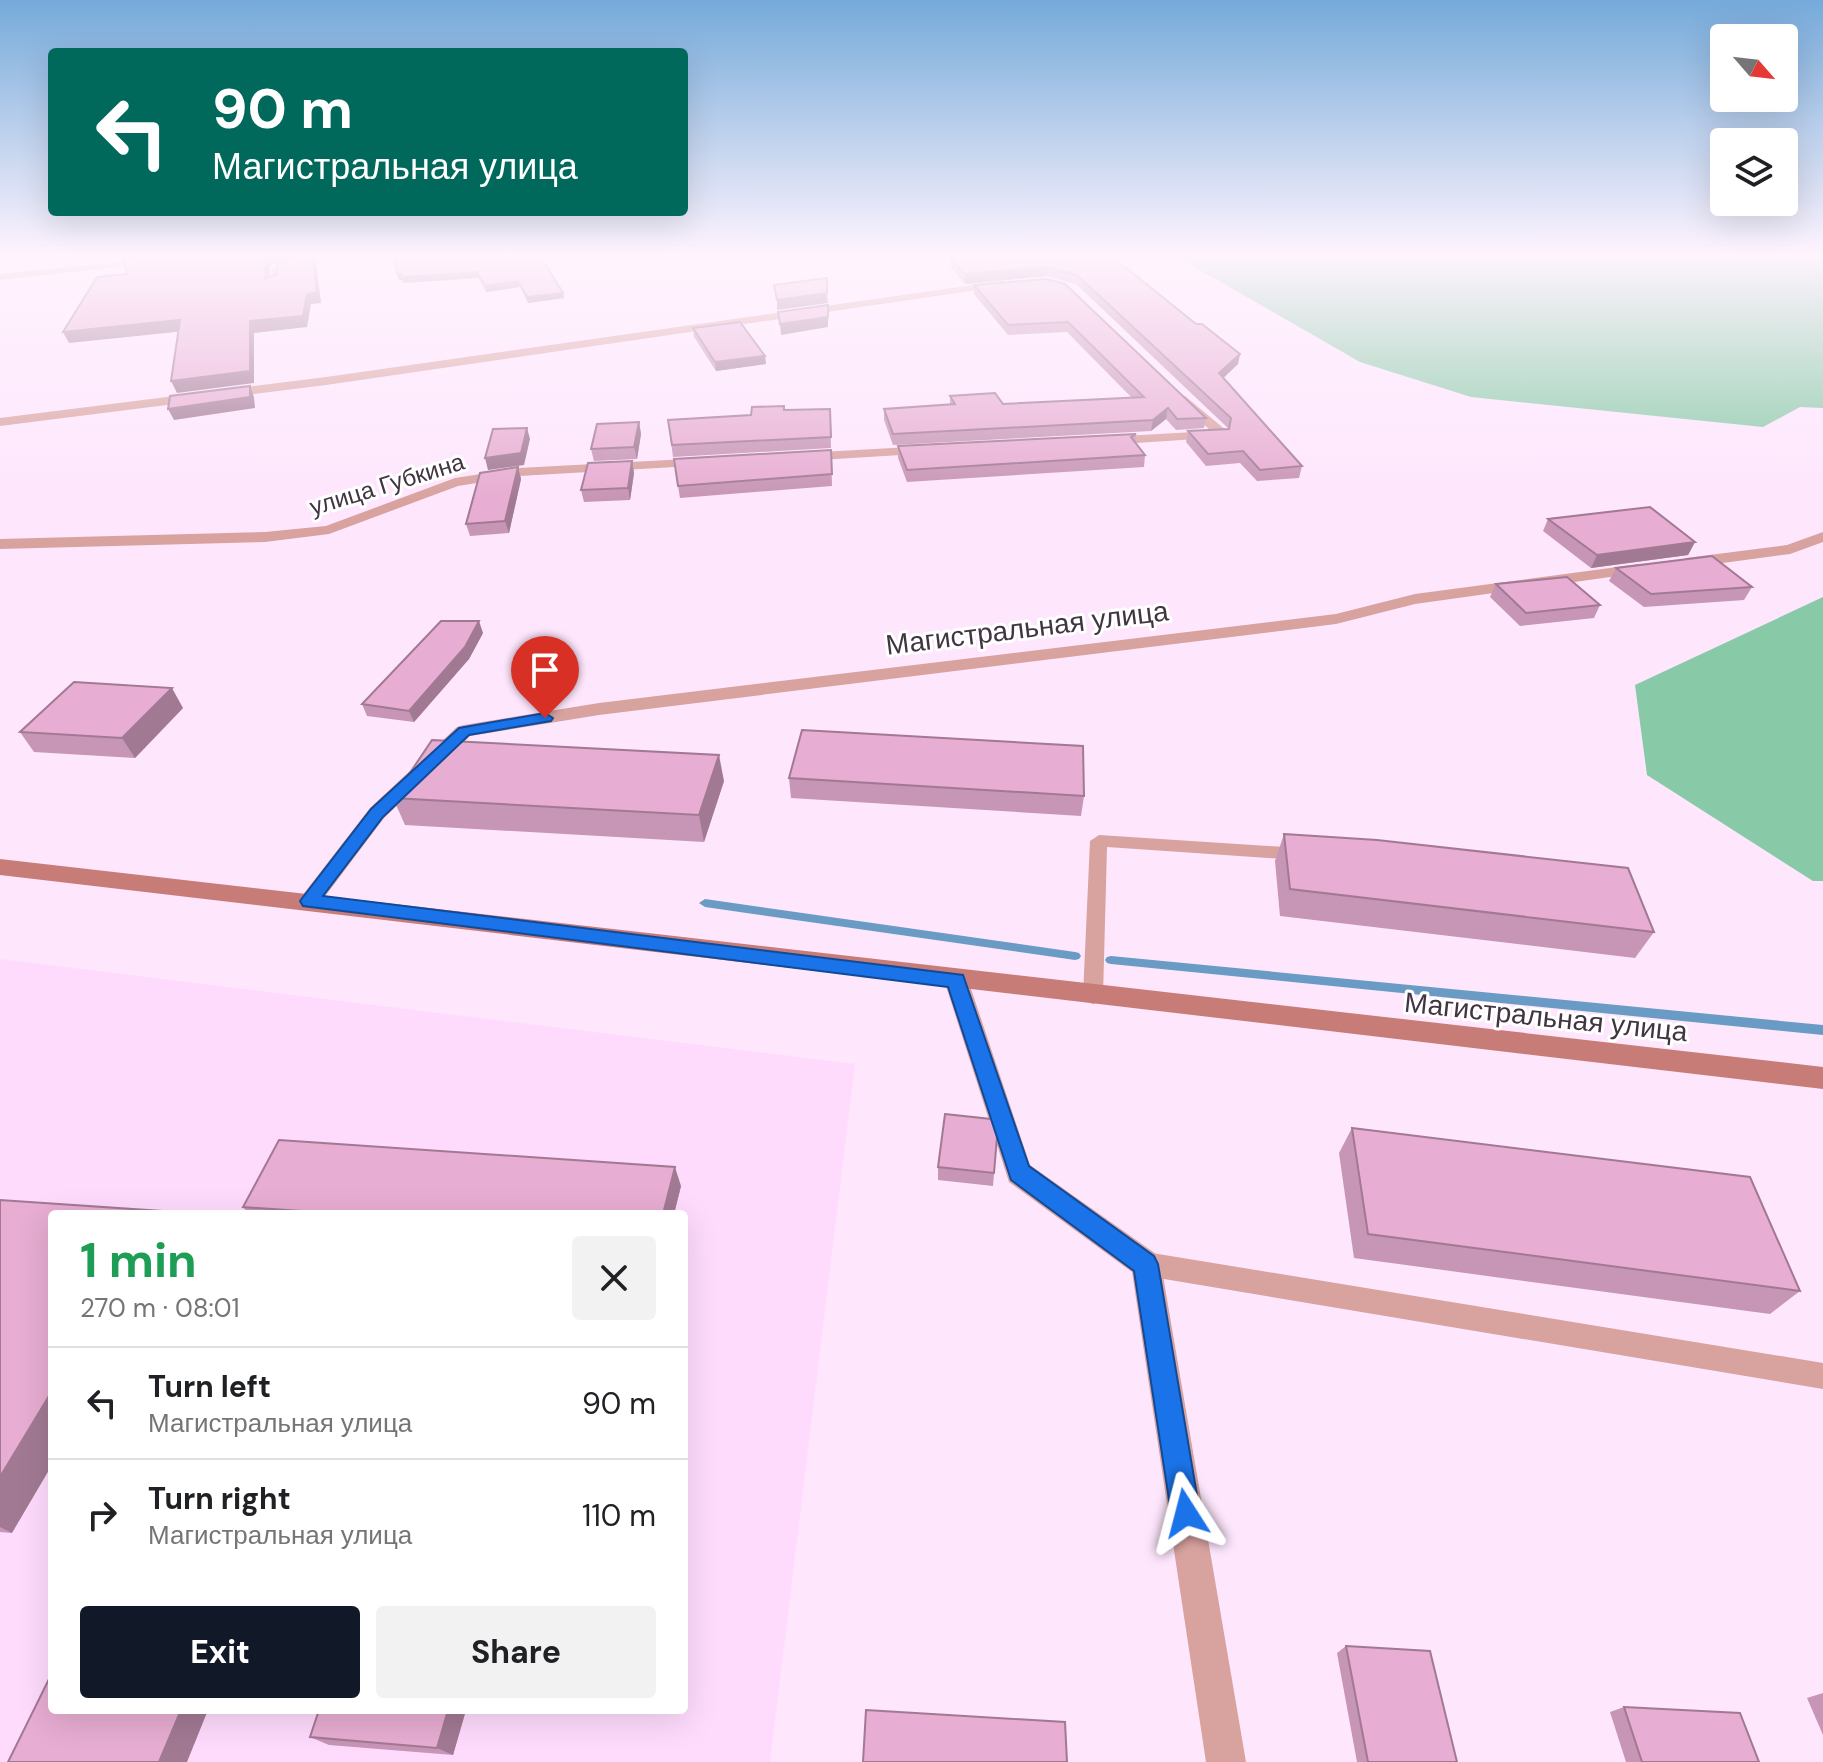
<!DOCTYPE html>
<meta charset="utf-8">
<style>
:root{--surface:#fff;--page:#f2f2f2;--text:#202124;--muted:#757577;--line:#e0e0e0;--accent:#111827}
body{margin:0;font-family:"DM Sans",sans-serif;background:var(--page);color:var(--text);height:100vh;display:flex;flex-direction:column;font-size:30px;white-space:nowrap}
*{box-sizing:border-box;margin:0}
p{font-size:26px;color:var(--muted)}
.icon{flex:none;width:44px;height:44px;fill:none;stroke:currentColor;stroke-width:2;stroke-linecap:round;stroke-linejoin:round}
.map{position:relative;flex:1;overflow:hidden}
.drawer{position:absolute;left:48px;top:1210px;width:640px;height:504px;display:flex;flex-direction:column;background:var(--surface);border-radius:8px;box-shadow:0 8px 32px #0002}
.drawer>*{flex:none}
.hud{position:absolute;left:48px;top:48px;width:640px;height:168px;border-radius:8px;box-shadow:0 8px 32px #0002;background:#00695c;color:#fff;overflow:hidden}
.needle{width:52px;rotate:118deg}
.buttons{position:absolute;left:1710px;top:24px;display:grid;gap:16px}
.buttons a{display:grid;place-items:center;width:88px;height:88px;border-radius:8px;background:var(--surface);box-shadow:0 8px 32px #0002;font-size:40px}
.pin{position:absolute;display:grid;place-items:center;width:68px;height:68px;color:#fff;margin:-82px -34px;border-radius:50% 50% 50% 0;rotate:-45deg;box-shadow:0 0 8px #0007}
.pin .icon{rotate:45deg}
.me{position:absolute;width:88px;margin:-44px;rotate:351deg;stroke-linejoin:round;filter:drop-shadow(0 0 6px #0008)}
.turn{display:flex;align-items:center;gap:28px;height:168px;padding:0 32px;font-size:36px}
.turn .icon{width:104px;height:104px;stroke-width:2.5}
.turn b{display:block;font-size:56px;line-height:68px}
.round{display:grid;place-items:center;flex:none;width:84px;height:84px;border-radius:8px;background:var(--page)}
.overview{display:flex;align-items:center;justify-content:space-between;height:136px;padding:0 32px}
h1{font-size:48px;font-weight:700;line-height:60px;color:#1e9e55}
.cta{display:flex;gap:16px;margin-top:auto;padding:16px 32px}
.cta a{flex:1;height:92px;border-radius:8px;background:var(--accent);color:#fff;font-size:32px;font-weight:700;line-height:92px;text-align:center}
.cta a+a{background:var(--page);color:var(--text)}
ul{padding:0;list-style:none}
li{display:flex;align-items:center;gap:24px;height:112px;padding:0 32px;border-top:2px solid var(--line)}
li div{flex:1}
li b{display:block;font-size:30px}
li em{font-style:normal}
.map>svg:first-child{display:block}
.built{fill:#fedbfd;fill-rule:evenodd}
.forest{fill:#88c9a7}
.lines{fill:none;stroke-linecap:round;stroke-linejoin:round}
.stream{fill:#699bc5;fill-rule:evenodd}
.service{fill:#d8a29f;fill-rule:evenodd}
.minor{fill:#d8a29f;fill-rule:evenodd}
.secondary{fill:#c87c78;fill-rule:evenodd}
.wall{fill:#c795b5}
.shaded-wall{fill:#a27993}
.building{fill:#e7add2;stroke:#a27993;stroke-width:2}
.route{fill:#1a73e8;stroke:#114b97;stroke-width:2}
.labels{text-anchor:middle;dominant-baseline:central;stroke-width:6;stroke-linejoin:round;paint-order:stroke}
.far-street-label{font-size:24px;fill:#403540;stroke:#fff}
.street-label{font-size:28px;fill:#403540;stroke:#fff}
</style>
<div class="map">
<svg width="1823" height="1762" viewBox="0 0 1823 1762">
<rect width="100%" height="100%" fill="#fee6fd"/>
<path class="built" d="M0,959L855,1064L770,1762H0ZM52,1214H684V1710H52Z"/>
<g class="forest">
<path d="M1172,254H1823V408L1800,407L1763,427L1471,397L1360,362Z"/>
<path d="M1823,597V881H1813L1647,775L1635,685Z"/>
</g>
<g class="lines">
<g class="stream">
<path d="M705,899L1075,952L1079,953L1081,956L1079,959L1075,960L705,907L699,903Z"/>
<path d="M1111,956L1823,1025V1035L1111,964L1107,963L1105,960L1107,957Z"/>
</g>
<g class="service">
<path d="M303,254H311L306,261L278,272V285L271,287V269Z"/>
<path d="M1099,835L1299,848L1308,854L1299,860L1107,847L1103,996L1100,1001L1093,1004L1086,1001L1083,996L1090,841Z"/>
<path d="M1146,1252L1823,1363V1389L1146,1276L1137,1272L1134,1264L1137,1256Z"/>
</g>
<g class="minor">
<path d="M419,254H459C450,259 428,259 419,254Z"/>
<path d="M157,258L154,263L0,280V274Z"/>
<path d="M1001,281L1006,284L1005,286L326,385L0,426V418L326,377Z"/>
<path d="M1185,396L1227,431V437L1106,445L1099,441L1106,437L1211,431L1181,403L1179,400Z"/>
<path d="M928,446L935,450L933,453L803,461L796,457L803,453Z"/>
<path d="M705,458L712,462L710,465L519,476L458,486L329,534L265,542L0,549V539L265,532L326,526L455,478L519,468Z"/>
<path d="M1823,532V542L1790,554L1686,568L1678,563L1686,558L1787,545Z"/>
<path d="M1640,564L1648,569L1646,572L1415,604L1336,624L599,715L470,736L384,818L317,907H301L298,901L370,808L457,727L464,725L599,703L1336,614L1415,594Z"/>
<path d="M956,971L964,973L968,980L1030,1165L1156,1254L1161,1264L1246,1762H1206L1132,1272L1009,1182L944,980L948,973Z"/>
</g>
<path class="secondary" d="M0,859L1823,1067V1089L0,875Z"/>
</g>
<g class="wall">
<path d="M394,254L563,293L564,298L528,303L520,287L486,292L478,278L403,283L402,280H399Z"/>
<path d="M1109,254L1196,324L1240,354L1238,364L1223,378L1302,466L1299,478L1257,481L1240,463L1206,466L1186,442L1188,431L1229,429L1076,284L1046,276L965,284L950,266V256Z"/>
<path d="M1046,279L1206,418L1204,428L1176,430L1166,419L1151,431L893,445L884,420V409L950,405V396L1003,404L1132,398L1067,332L1008,335L974,294V285Z"/>
<path d="M693,328L765,356L766,364L716,371L694,337Z"/>
<path d="M830,409L831,448L673,457L668,420L751,415L784,410Z"/>
<path d="M639,422L641,434L637,459L594,461L591,449Z"/>
<path d="M1136,434L1135,442L1145,455L1144,467L907,482L898,458V446Z"/>
<path d="M831,450L832,486L680,498L678,486Z"/>
<path d="M632,461L634,473L630,500L584,502L581,490Z"/>
<path d="M518,467L521,479L509,533L470,536L466,524Z"/>
<path d="M1548,519L1695,542L1688,555L1591,568L1543,531Z"/>
<path d="M1616,568L1752,587L1744,600L1644,607L1609,581Z"/>
<path d="M1496,584L1600,605L1594,618L1520,626L1490,597Z"/>
<path d="M483,633L469,659L414,722L367,716L362,704Z"/>
<path d="M183,708L135,758L34,752L20,732Z"/>
<path d="M789,778L1084,796L1081,816L791,798Z"/>
<path d="M724,781L704,842L405,825L393,798Z"/>
<path d="M1284,834L1654,932L1635,958L1280,916L1275,861Z"/>
<path d="M1352,1128L1800,1291L1770,1314L1354,1258L1339,1153Z"/>
<path d="M997,1137L993,1186L938,1180V1167Z"/>
<path d="M681,1186L674,1214H249L243,1207Z"/>
<path d="M0,1200L12,1533L0,1532Z"/>
<path d="M1346,1646L1457,1762H1357L1337,1653Z"/>
<path d="M1823,1693V1735L1807,1698Z"/>
<path d="M1624,1707L1759,1762H1626L1610,1712Z"/>
<path d="M319,1710H466L453,1755L329,1745L310,1737Z"/>
</g>
<g class="shaded-wall">
<path d="M122,254H167L124,258Z"/>
<path d="M271,254H296L270,266L269,289L265,279L266,256Z"/>
<path d="M312,254H315L321,303L311,304L307,327L254,333V383L177,393L171,381L250,321Z"/>
<path d="M1047,267L1046,276L965,284V274Z"/>
<path d="M477,272L478,278L403,283L402,280H399L397,274Z"/>
<path d="M518,281L520,287L486,292L485,286Z"/>
<path d="M563,293L564,298L528,303L527,297Z"/>
<path d="M827,293L828,303L777,310V300Z"/>
<path d="M828,317V327L781,335L780,324Z"/>
<path d="M180,320L185,331L69,343L63,332Z"/>
<path d="M1240,354L1238,364L1217,384L1219,373Z"/>
<path d="M765,356L766,364L716,371L715,362Z"/>
<path d="M250,386L254,397L255,408L174,420L168,409Z"/>
<path d="M1168,408L1166,419L1151,431L1153,420Z"/>
<path d="M639,422L641,434L637,459L634,447Z"/>
<path d="M527,428L530,439L524,465L488,470L485,458Z"/>
<path d="M632,461L634,473L630,500L628,488Z"/>
<path d="M518,467L521,479L509,533L505,521Z"/>
<path d="M1695,542L1688,555L1591,568L1597,555Z"/>
<path d="M479,621L483,633L469,659L414,722L409,711Z"/>
<path d="M172,688L183,708L135,758L122,738Z"/>
<path d="M719,755L724,781L704,842L699,815Z"/>
<path d="M675,1167L681,1186L674,1214H663Z"/>
<path d="M52,1391V1465L12,1533L0,1527V1477Z"/>
<path d="M181,1710H208L187,1762H159Z"/>
<path d="M448,1710H466L453,1755L437,1748Z"/>
</g>
<g class="building">
<path d="M157,254H271L266,256L265,279L277,274V264L303,254H312L317,292L307,294L303,316L250,321V371L171,381L180,320L63,332L97,277L127,274L122,258Z"/>
<path d="M394,254L443,255L448,254H539L563,293L527,297L518,281L485,286L477,272L402,277V274H397Z"/>
<path d="M973,254H1109L1196,324H1202L1240,354L1219,373L1302,466L1260,470L1243,451L1208,454L1188,431L1229,429L1231,418L1077,275L1047,267L965,274L950,256Z"/>
<path d="M827,278V293L777,300L774,285Z"/>
<path d="M1046,279L1065,284L1206,418L1177,419L1168,408L1153,420L893,434L884,409L955,404L950,396L995,393L1003,404L1144,397L1068,322L1008,325L974,285Z"/>
<path d="M828,305V317L780,324L778,312Z"/>
<path d="M740,322L765,356L715,362L693,328Z"/>
<path d="M250,386V397L168,409L170,396Z"/>
<path d="M784,406V410L830,409L831,437L672,445L668,420L751,415L752,407Z"/>
<path d="M639,422L634,447L591,449L597,424Z"/>
<path d="M527,428L521,453L485,458L493,429Z"/>
<path d="M1136,434L1131,437L1145,455L907,470L898,446Z"/>
<path d="M831,450L832,474L678,486L674,459Z"/>
<path d="M632,461L628,488L581,490L588,463Z"/>
<path d="M518,467L505,521L466,524L480,473Z"/>
<path d="M1650,507L1695,542L1597,555L1548,519Z"/>
<path d="M1712,556L1752,587L1651,594L1616,568Z"/>
<path d="M1567,577L1600,605L1526,613L1496,584Z"/>
<path d="M441,621H479L465,647L409,711L362,704Z"/>
<path d="M74,682L172,688L122,738L20,732Z"/>
<path d="M802,730L1083,746L1084,796L789,778Z"/>
<path d="M432,740L719,755L699,815L393,798Z"/>
<path d="M1284,834L1377,840L1628,868L1654,932L1290,889Z"/>
<path d="M945,1114L991,1119L997,1137L994,1173L938,1167Z"/>
<path d="M1352,1128L1750,1177L1800,1291L1368,1234Z"/>
<path d="M279,1140L675,1167L663,1214H345L243,1207Z"/>
<path d="M0,1200L161,1211L159,1214H52V1391L0,1477Z"/>
<path d="M1346,1646L1430,1651L1457,1762H1368Z"/>
<path d="M52,1673V1710H181L159,1762H8Z"/>
<path d="M1624,1707L1740,1713L1759,1762H1642Z"/>
<path d="M319,1710H448L437,1748L310,1737Z"/>
<path d="M866,1710L1065,1722L1067,1762H863Z"/>
</g>
<linearGradient id="sky" x2="0" y2="1"><stop stop-color="#75aada"/><stop offset="0.51" stop-color="#fff4fe"/><stop offset="1" stop-color="#fff4fe" stop-opacity="0"/></linearGradient>
<rect width="1823" height="500" fill="url(#sky)"/>
<path class="route" d="M545,713L553,718L551,721L469,735L383,817L323,896L963,975L1029,1166L1154,1256L1158,1264L1200,1513L1196,1523L1186,1528L1176,1523L1171,1513L1134,1271L1011,1180L948,987L303,906L300,901L303,897L371,809L459,728Z"/>
<g class="labels">
<g class="far-street-label">
<text transform="translate(387 484) rotate(-17)">улица Губкина</text>
</g>
<g class="street-label">
<text transform="translate(1027 628) rotate(-7)">Магистральная улица</text>
<text transform="translate(1546 1017) rotate(6)">Магистральная улица</text>
</g>
</g>
</svg>
<div class="buttons">
<a><svg class="needle" viewBox="-14 -14 28 28"><path d="M0-13l5 13h-10z" fill="#e53935"/><path d="M0 13l5-13h-10z" fill="#757577"/></svg></a>
<a><svg class="icon" aria-label="layers" viewBox="0 0 24 24"><path d="M12 4l9 5-9 5-9-5zM3 14l9 5 9-5"/></svg></a>
</div>
<div class="pin" style="left:545px;top:718px;background:#d93025"><svg class="icon" aria-label="arrive" viewBox="0 0 24 24"><path d="M6 21V4h12l-3 4 3 4H6"/></svg></div>
<svg class="me" style="left:1186px;top:1513px" viewBox="-20 -20 40 40"><path d="M0-17L14 15 0 8-14 15z" fill="#1a73e8" stroke="#fff" stroke-width="4"/></svg>
<div class="hud">
<div class="turn"><svg class="icon" aria-label="left" viewBox="0 0 24 24"><path d="M17 20v-9H6M10 6l-5 5 5 5"/></svg><div><b>90 m</b>Магистральная улица</div></div>
</div>
<section class="drawer">
<div class="overview"><div><h1>1 min</h1><p>270 m · 08:01</p></div><a class="round"><svg class="icon" aria-label="close" viewBox="0 0 24 24"><path d="M6 6l12 12M18 6L6 18"/></svg></a></div>
<ul>
<li><svg class="icon" aria-label="left" viewBox="0 0 24 24"><path d="M17 20v-9H6M10 6l-5 5 5 5"/></svg><div><b>Turn left</b><p>Магистральная улица</p></div><em>90 m</em></li>
<li><svg class="icon" aria-label="right" viewBox="0 0 24 24"><path d="M7 20v-9h11M14 6l5 5-5 5"/></svg><div><b>Turn right</b><p>Магистральная улица</p></div><em>110 m</em></li>
</ul>
<div class="cta"><a>Exit</a><a>Share</a></div>
</section>
</div>
